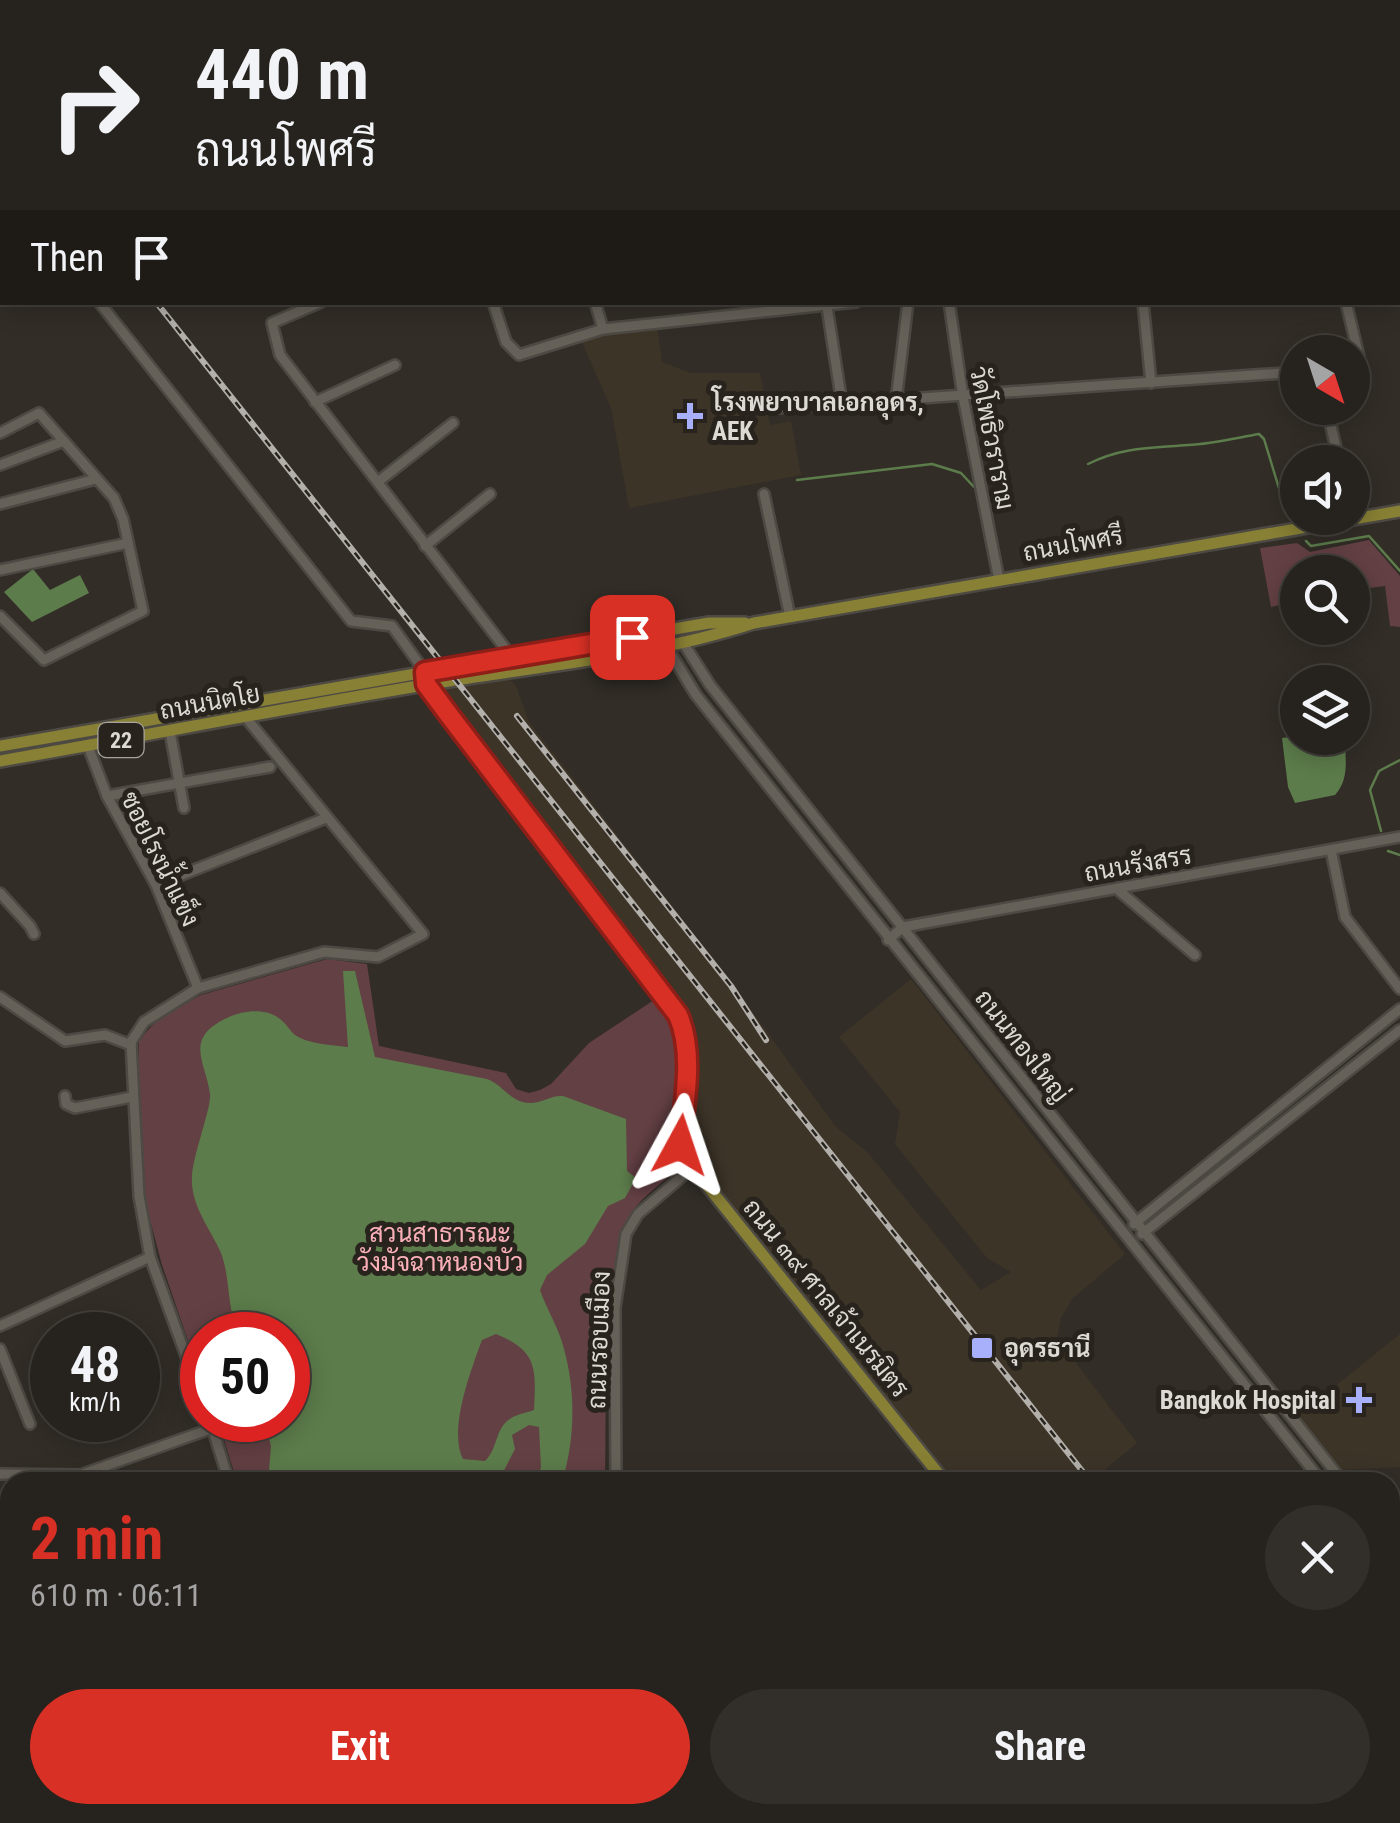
<!DOCTYPE html>
<meta charset="utf-8">
<style>
:root{--surface:#26221d;--page:#322f2a;--text:#f1f3f6;--muted:#a4a4a4;--line:#423f3b;--accent:#d93025}
body{margin:0;font-family:"Roboto Condensed",Sarabun,sans-serif;background:var(--page);color:var(--text);height:100vh;display:flex;flex-direction:column;font-size:38px;white-space:nowrap}
*{box-sizing:border-box;margin:0}
p{font-size:32px;color:var(--muted)}
.icon{flex:none;width:55px;height:55px;fill:none;stroke:currentColor;stroke-width:2;stroke-linecap:round;stroke-linejoin:round}
.map{position:relative;flex:1;overflow:hidden}
.sheet{position:absolute;left:0px;top:1472px;width:1400px;height:352px;display:flex;flex-direction:column;background:var(--surface);border-radius:30px 30px 0 0;box-shadow:0 5px 25px #0003,0 0 0 2px var(--line)}
.sheet>*{flex:none}
.hud{position:absolute;left:0px;top:0px;width:1400px;height:305px;box-shadow:0 5px 25px #0003,0 0 0 2px var(--line);background:#26221d;color:var(--text);overflow:hidden}
.needle{width:65px;rotate:141deg}
.buttons{position:absolute;left:1280px;top:335px;display:grid;gap:20px}
.buttons a{display:grid;place-items:center;width:90px;height:90px;border-radius:50%;background:var(--surface);box-shadow:0 5px 25px #0003,0 0 0 2px var(--line);font-size:50px}
.speed{position:absolute;left:30px;top:1312px;display:flex;gap:20px;font-size:50px;font-weight:700;text-align:center}
.speed>*{display:grid;place-content:center;width:130px;height:130px;border-radius:50%;background:var(--surface);box-shadow:0 5px 25px #0003,0 0 0 2px var(--line);line-height:1}
.speed small{font-size:25px;font-weight:400}
.speed .limit{border:15px solid #d22;background:#fff;color:#111}
.pin{position:absolute;display:grid;place-items:center;width:85px;height:85px;color:#fff;margin:-42px;border-radius:20px;box-shadow:0 5px 15px #0006}
.me{position:absolute;width:110px;margin:-55px;rotate:5deg;stroke-linejoin:round;filter:drop-shadow(0 0 8px #0008)}
.turn{display:flex;align-items:center;gap:35px;height:210px;padding:0 30px;font-size:45px}
.turn .icon{width:130px;height:130px;stroke-width:2.5}
.turn b{display:block;font-size:70px;line-height:85px}
.then{display:flex;align-items:center;height:95px;padding:0 30px;background:#0003;gap:20px;font-size:38px}
.round{display:grid;place-items:center;flex:none;width:105px;height:105px;border-radius:52px;background:var(--page)}
.headline{display:flex;align-items:center;justify-content:space-between;height:170px;padding:0 30px}
h1{font-size:60px;font-weight:700;line-height:75px;color:var(--accent)}
.button{display:flex;gap:20px;margin-top:auto;padding:20px 30px}
.button a{flex:1;height:115px;border-radius:60px;background:var(--accent);color:#fff;font-size:40px;font-weight:700;line-height:115px;text-align:center}
.button a+a{background:var(--page);color:var(--text)}
.map>svg:first-child{display:block}
.built{fill:#3d3428}
.green{fill:#634044}
.water{fill:#5c7c4b;fill-rule:evenodd}
.lines{fill:none;stroke-linecap:round;stroke-linejoin:round}
.stream{stroke:#5c7c4b;stroke-width:2.5}
.minor-casing{stroke:#4d4943;stroke-width:14}
.major-casing{stroke:#4d4943;stroke-width:16}
.minor{stroke:#656058;stroke-width:9}
.major{stroke:#888034;stroke-width:11}
.rail-casing{stroke:#b3afab;stroke-width:6}
.rail{stroke:#28241d;stroke-width:2.5;stroke-dasharray:8;stroke-linecap:butt}
.route-casing{stroke:#8d1f18;stroke-width:25}
.route{stroke:#d93025;stroke-width:18}
.poi-dot{fill:#a8b0fc;stroke:#28241d;stroke-width:4}
.labels{text-anchor:middle;dominant-baseline:central;stroke-width:10;stroke-linejoin:round;paint-order:stroke}
.shield{fill:#28241d;stroke:#a7a39e;stroke-width:2.5}
.shield-label{font-size:22px;font-weight:bold;fill:#dddad6}
.poi-label{font-size:25px;font-weight:bold;fill:#dddad6;stroke:#28241d;text-anchor:start}
.street-label{font-size:25px;fill:#dddad6;stroke:#28241d}
.park-label{font-size:25px;fill:#fbb0b9;stroke:#28241d}
</style>
<div class="map">
<svg width="1400" height="1823" viewBox="0 0 1400 1823">
<rect width="100%" height="100%" fill="#322d27"/>
<g class="built">
<path d="M657,326L662,362L691,373H760L770,425L791,421L801,475L629,508L611,408L580,338Z"/>
<path d="M507,677L516,686L529,722L720,967L835,1126L868,1153L981,1290L1011,1272L987,1258L895,1144L900,1112L839,1037L911,979L1125,1254L1072,1299L1061,1318L1057,1338L1137,1443L1102,1472L1110,1482H949L687,1152L689,1031L685,1016L442,698L448,685Z"/>
<path d="M1400,1334V1467L1339,1470L1297,1417Z"/>
</g>
<g class="green">
<path d="M1369,540L1400,576V627L1390,626L1385,586L1362,589L1345,565L1335,570L1326,562L1311,563L1304,572H1298L1297,584L1284,604L1271,607L1260,548L1297,543L1310,552Z"/>
<path d="M327,959L367,964L379,1046L506,1073L516,1089L529,1093L540,1090L551,1084L589,1043L657,998L674,1023L681,1049L678,1169C663,1182 643,1196 632,1212C601,1256 607,1423 605,1482H237L218,1420H288V1335H202V1381L162,1265L142,1190L137,1111L139,1040L159,1018L201,995Z"/>
</g>
<g class="water">
<path d="M33,569L50,590L80,575L89,593L32,622L4,592Z"/>
<path d="M1297,736L1345,738C1345,759 1350,778 1335,795L1295,803L1288,787L1282,738Z"/>
<path d="M343,971H355L375,1057L487,1079C504,1085 510,1103 530,1103C543,1103 551,1095 563,1096L626,1119L627,1171L636,1178L625,1198L608,1206L585,1244L547,1275L540,1290C547,1310 559,1328 564,1349C576,1392 575,1440 562,1482H532L541,1468L539,1427L529,1425L512,1435L515,1449L498,1482H482L483,1480L466,1476L459,1482H268L271,1446L264,1420H288V1335H240C226,1310 231,1279 221,1253C210,1228 190,1205 192,1176C193,1155 212,1106 210,1094C206,1062 182,1038 229,1017C244,1010 267,1008 280,1019C286,1023 290,1031 295,1035C308,1044 332,1045 348,1047ZM496,1334C538,1351 536,1369 534,1410C527,1413 516,1414 510,1419C495,1428 498,1449 485,1461L463,1459C448,1430 471,1370 482,1340Z"/>
<path d="M344,1815H508L502,1823H352Z"/>
</g>
<g class="lines">
<g class="stream">
<path d="M1088,464C1122,447 1151,448 1188,445C1212,444 1236,438 1259,434L1264,439L1285,508"/>
<path d="M797,480L932,464L961,473L974,487"/>
<path d="M1306,541L1311,546L1369,536L1400,571"/>
<path d="M1381,831L1370,790L1379,771L1400,760"/>
<path d="M1388,851L1400,855"/>
</g>
<g class="minor-casing">
<g id="minor">
<path d="M18,0L20,2"/>
<path d="M371,0L372,2"/>
<path d="M565,0L566,2"/>
<path d="M886,0V2"/>
<path d="M952,0L953,2"/>
<path d="M1232,0L1233,2"/>
<path d="M195,2L198,0"/>
<path d="M523,2L530,0"/>
<path d="M703,2V0"/>
<path d="M1397,2L1400,1"/>
<path d="M0,177L2,180"/>
<path d="M99,302L351,621L392,626L425,672"/>
<path d="M321,302L272,323L280,355L511,656"/>
<path d="M493,302L506,342L519,355L603,329L856,302"/>
<path d="M595,302L603,329"/>
<path d="M949,302L963,397L999,580"/>
<path d="M1143,302L1151,383"/>
<path d="M1346,302L1359,357L1352,366"/>
<path d="M827,307L842,404"/>
<path d="M896,401L908,302"/>
<path d="M315,402L395,365"/>
<path d="M777,408L1298,372"/>
<path d="M1327,408L1339,462"/>
<path d="M0,433L39,413L114,498L123,519L143,611L44,660L0,616"/>
<path d="M0,465L64,441"/>
<path d="M379,481L453,423"/>
<path d="M764,494L790,617"/>
<path d="M0,504L96,479"/>
<path d="M425,546L490,494"/>
<path d="M0,570L128,543"/>
<path d="M682,641L710,685L1343,1482"/>
<path d="M668,643L671,654L696,695L1322,1482"/>
<path d="M170,732L184,808"/>
<path d="M88,746L107,796L156,885L198,988"/>
<path d="M107,796L270,767"/>
<path d="M1331,850L1345,917L1400,989"/>
<path d="M156,885L326,818"/>
<path d="M1117,889L1195,955"/>
<path d="M0,893L30,926L34,934"/>
<path d="M888,940L903,927L1400,837"/>
<path d="M0,997L65,1041L105,1035L131,1045"/>
<path d="M65,1096L66,1104L75,1108L132,1097"/>
<path d="M1134,1224L1400,1009"/>
<path d="M1142,1234L1400,1030"/>
<path d="M0,1326L150,1257"/>
<path d="M0,1349L30,1424"/>
<path d="M202,1400L150,1257L139,1196L131,1042L144,1022L198,988L324,952L378,957L423,934L247,719"/>
<path d="M210,1420L229,1482"/>
<path d="M0,1474L80,1475L213,1428"/>
<path d="M616,1482L615,1308L626,1234L638,1214L692,1168"/>
<path d="M1390,1528L1400,1527"/>
<path d="M1390,1545L1400,1560"/>
<path d="M0,1665L10,1671"/>
<path d="M1390,1700L1400,1693"/>
<path d="M1390,1738L1400,1750"/>
<path d="M0,1756L10,1743"/>
<path d="M0,1791L9,1779"/>
<path d="M54,1815L64,1823"/>
<path d="M272,1815L276,1823"/>
<path d="M571,1815L599,1823"/>
<path d="M1296,1815L1302,1823"/>
<path d="M143,1823H144"/>
<path d="M562,1823L565,1815"/>
</g>
</g>
<g class="major-casing">
<g id="major">
<path d="M425,672L427,685L678,1015L685,1034L687,1060L681,1154L686,1164L698,1174L945,1482"/>
<path d="M0,746L709,623H745"/>
<path d="M0,761C150,735 299,705 449,681C550,665 656,655 754,623L1400,511"/>
<path d="M1206,1815L1212,1823"/>
</g>
</g>
<use href="#minor" class="minor"/>
<use href="#major" class="major"/>
<g class="rail-casing">
<g id="rail">
<path d="M0,105L2,109"/>
<path d="M156,302L1091,1482"/>
<path d="M517,716L731,986L766,1040"/>
<path d="M1355,1815L1361,1823"/>
</g>
</g>
<use href="#rail" class="rail"/>
</g>
<g class="lines">
<g class="route-casing">
<path id="route" d="M632,637L425,672L426,684L449,715L678,1015C695,1054 684,1103 680,1145"/>
</g>
<use href="#route" class="route"/>
</g>
<g class="poi-dot">
<path d="M685 401h10v10h10v10h-10v10h-10v-10h-10v-10h10z"/>
<rect x="970" y="1336" width="24" height="24" rx="5"/>
<path d="M1354 1385h10v10h10v10h-10v10h-10v-10h-10v-10h10z"/>
</g>
<g class="labels">
<rect class="shield" x="98.5" y="723" width="45" height="34" rx="8"/>
<g class="shield-label">
<text x="121" y="740">22</text>
</g>
<g class="poi-label">
<text x="712" y="402">โรงพยาบาลเอกอุดร,<tspan x="712" dy="29">AEK</tspan></text>
<text x="1004" y="1348">อุดรธานี</text>
<text x="1336" y="1400" text-anchor="end">Bangkok Hospital</text>
</g>
<g class="street-label">
<text transform="translate(992 438) rotate(79)">วัดโพธิวราราม</text>
<text transform="translate(1073 544) rotate(-10)">ถนนโพศรี</text>
<text transform="translate(210 702) rotate(-10)">ถนนนิตโย</text>
<text transform="translate(160 859) rotate(64)">ซอยโรงน้ำแข็ง</text>
<text transform="translate(1138 864) rotate(-10)">ถนนรังสรร</text>
<text transform="translate(1022 1046) rotate(52)">ถนนทองใหญ่</text>
<text transform="translate(826 1298) rotate(51)">ถนน ๓๙ ศาลเจ้าเนรมิตร</text>
<text transform="translate(599 1340) rotate(-88)">ถนนรอบเมือง</text>
</g>
<g class="park-label">
<text x="440" y="1233">สวนสาธารณะ<tspan x="440" dy="29">วังมัจฉาหนองบัว</tspan></text>
</g>
</g>
</svg>
<div class="buttons">
<a><svg class="needle" viewBox="-14 -14 28 28"><path d="M0-13l5 13h-10z" fill="#e53935"/><path d="M0 13l5-13h-10z" fill="#a4a4a4"/></svg></a>
<a><svg class="icon" aria-label="sound" viewBox="0 0 24 24"><path d="M4 9h4l5-4v14l-5-4H4zM17 9q2 3 0 6"/></svg></a>
<a><svg class="icon" aria-label="search" viewBox="0 0 24 24"><circle cx="10" cy="10" r="6"/><path d="M15 15l6 6"/></svg></a>
<a><svg class="icon" aria-label="layers" viewBox="0 0 24 24"><path d="M12 4l9 5-9 5-9-5zM3 14l9 5 9-5"/></svg></a>
</div>
<div class="speed"><div>48<small>km/h</small></div><div class="limit">50</div></div>
<div class="pin" style="left:632px;top:637px;background:#d93025"><svg class="icon" aria-label="arrive" viewBox="0 0 24 24"><path d="M6 21V4h12l-3 4 3 4H6"/></svg></div>
<svg class="me" style="left:680px;top:1145px" viewBox="-20 -20 40 40"><path d="M0-17L14 15 0 8-14 15z" fill="#d93025" stroke="#fff" stroke-width="4"/></svg>
<div class="hud">
<div class="turn"><svg class="icon" aria-label="right" viewBox="0 0 24 24"><path d="M7 20v-9h11M14 6l5 5-5 5"/></svg><div><b>440 m</b>ถนนโพศรี</div></div>
<div class="then">Then<svg class="icon" aria-label="arrive" viewBox="0 0 24 24"><path d="M6 21V4h12l-3 4 3 4H6"/></svg></div>
</div>
<section class="sheet">
<div class="headline"><div><h1>2 min</h1><p>610 m · 06:11</p></div><a class="round"><svg class="icon" aria-label="close" viewBox="0 0 24 24"><path d="M6 6l12 12M18 6L6 18"/></svg></a></div>
<div class="button"><a>Exit</a><a>Share</a></div>
</section>
</div>
